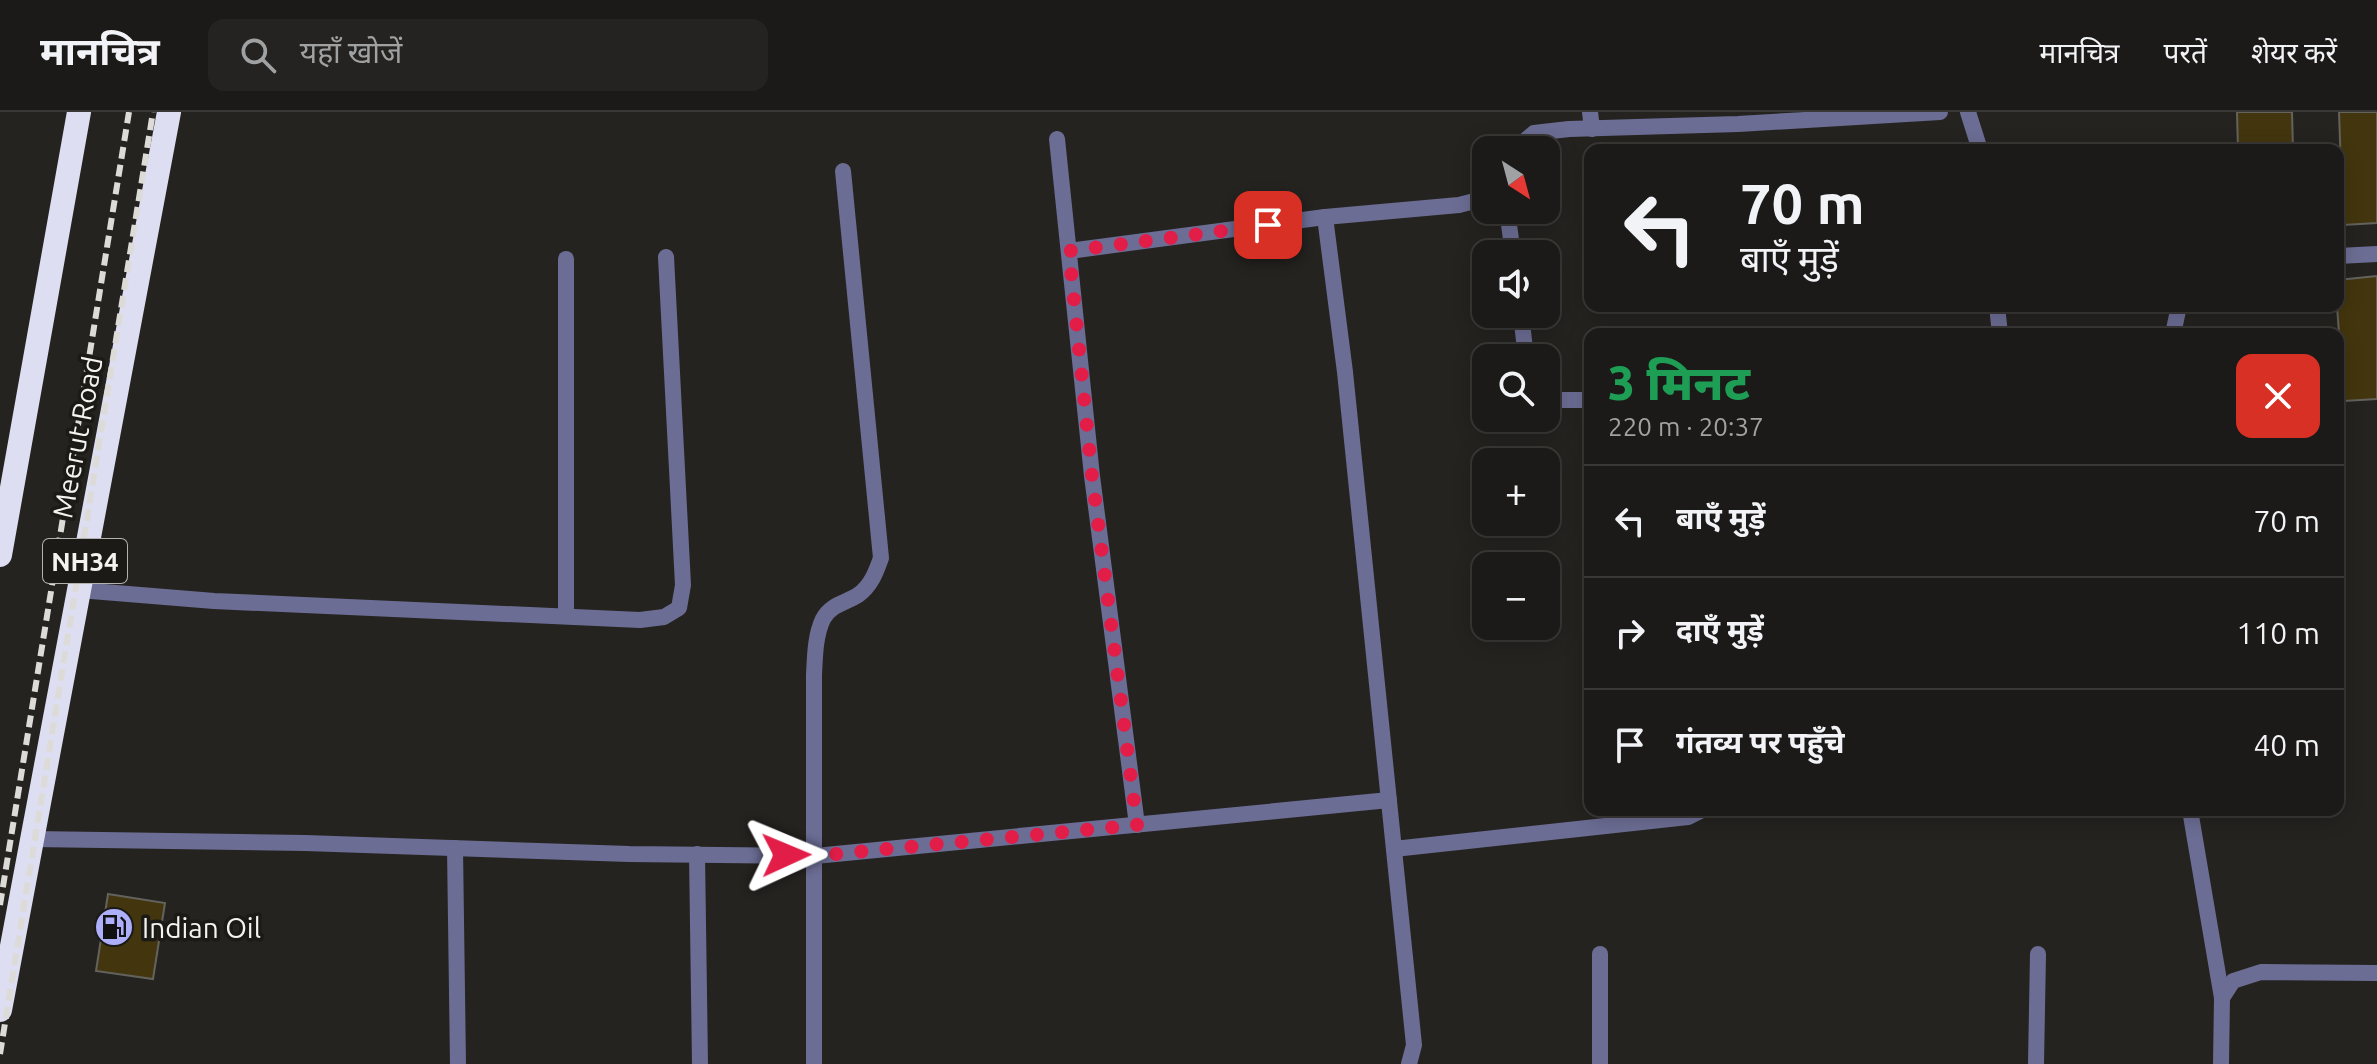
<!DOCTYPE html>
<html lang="hi">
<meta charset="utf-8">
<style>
:root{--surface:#1c1a18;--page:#252321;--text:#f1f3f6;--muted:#a0a1a2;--line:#3a3837}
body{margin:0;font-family:Ubuntu,"Noto Sans Devanagari",sans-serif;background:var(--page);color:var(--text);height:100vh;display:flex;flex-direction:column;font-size:30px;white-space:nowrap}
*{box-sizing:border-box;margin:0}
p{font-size:26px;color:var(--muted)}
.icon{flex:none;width:44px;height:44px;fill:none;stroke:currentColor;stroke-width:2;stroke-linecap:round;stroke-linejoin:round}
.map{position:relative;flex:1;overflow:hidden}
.side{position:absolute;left:1584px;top:216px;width:760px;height:488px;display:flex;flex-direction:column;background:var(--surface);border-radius:16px;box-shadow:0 4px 20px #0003,0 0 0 2px var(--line)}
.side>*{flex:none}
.top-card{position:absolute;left:1584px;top:32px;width:760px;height:168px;border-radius:16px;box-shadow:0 4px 20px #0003,0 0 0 2px var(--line);background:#1c1a18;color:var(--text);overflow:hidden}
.needle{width:52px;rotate:144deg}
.buttons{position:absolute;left:1472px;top:24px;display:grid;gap:16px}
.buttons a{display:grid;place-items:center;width:88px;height:88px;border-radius:16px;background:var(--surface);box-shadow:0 4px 20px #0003,0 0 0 2px var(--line);font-size:40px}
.pin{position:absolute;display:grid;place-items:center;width:68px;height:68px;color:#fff;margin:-34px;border-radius:16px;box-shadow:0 4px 12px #0006}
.me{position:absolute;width:88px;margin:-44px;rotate:89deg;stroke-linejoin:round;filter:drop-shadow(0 0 6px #0008)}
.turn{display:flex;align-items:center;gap:28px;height:168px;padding:0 24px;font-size:36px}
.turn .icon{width:104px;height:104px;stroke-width:2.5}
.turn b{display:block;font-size:56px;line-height:68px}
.round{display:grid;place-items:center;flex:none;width:84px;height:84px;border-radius:16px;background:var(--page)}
.overview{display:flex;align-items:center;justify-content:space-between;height:136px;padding:0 24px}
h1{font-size:48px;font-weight:800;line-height:60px;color:#1e9e55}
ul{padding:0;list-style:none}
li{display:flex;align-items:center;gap:24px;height:112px;padding:0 24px;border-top:2px solid var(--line)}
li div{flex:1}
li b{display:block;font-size:30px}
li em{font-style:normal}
header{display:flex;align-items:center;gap:48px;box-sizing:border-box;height:112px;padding:0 40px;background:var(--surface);border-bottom:2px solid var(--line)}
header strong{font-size:38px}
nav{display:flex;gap:44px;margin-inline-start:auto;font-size:28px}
.search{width:560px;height:72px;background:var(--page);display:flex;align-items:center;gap:20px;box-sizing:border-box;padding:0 28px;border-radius:16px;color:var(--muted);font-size:30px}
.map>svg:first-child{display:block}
.building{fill:#43360e;stroke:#63625d;stroke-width:2}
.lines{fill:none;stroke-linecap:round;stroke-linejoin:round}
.lane{stroke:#6c6d94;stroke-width:16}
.street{stroke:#6c6d94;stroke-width:16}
.highway{stroke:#dddef2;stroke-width:24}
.rail{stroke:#dcdbd8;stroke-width:6;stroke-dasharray:12 6;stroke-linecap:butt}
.route{stroke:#e11d48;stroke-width:14;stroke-dasharray:0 25.2}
.labels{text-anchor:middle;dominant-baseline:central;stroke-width:7;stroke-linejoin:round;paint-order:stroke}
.shield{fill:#1b1a16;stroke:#b3b2af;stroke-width:2}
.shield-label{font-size:26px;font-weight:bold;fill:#f4f3f0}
.street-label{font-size:28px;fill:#f4f3f0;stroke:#1b1a16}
.poi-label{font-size:28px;fill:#f4f3f0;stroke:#1b1a16;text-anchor:start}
</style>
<header>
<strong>मानचित्र</strong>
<div class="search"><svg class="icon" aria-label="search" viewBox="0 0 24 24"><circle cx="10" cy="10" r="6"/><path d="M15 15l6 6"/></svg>यहाँ खोजें</div>
<nav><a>मानचित्र</a><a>परतें</a><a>शेयर करें</a></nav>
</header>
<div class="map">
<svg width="2377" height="952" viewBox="0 0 2377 952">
<rect width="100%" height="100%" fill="#252320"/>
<g class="building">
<path d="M2237,0H2292L2293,38H2238Z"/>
<path d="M2339,0H2377V111L2343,113Z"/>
<path d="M2377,164V287L2344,289L2337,194L2338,168Z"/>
<path d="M108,782L165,791L153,867L96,859Z"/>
</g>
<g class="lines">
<g class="lane">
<path d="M2338,144L2377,142"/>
<path d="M2173,222L2179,194"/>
<path d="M2190,698L2222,886"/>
</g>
<g class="street">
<path d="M1590,0L1592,17"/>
<path d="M1968,0L1980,38"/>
<path d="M1057,27L1092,364L1137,713"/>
<path d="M1517,38L1519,34L1534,21L1569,17L1738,12L1940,0"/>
<path d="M1507,98L1513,142"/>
<path d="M1325,105L1345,260L1414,933L1409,952"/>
<path d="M1069,139L1325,105L1459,93L1486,86"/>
<path d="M1997,194L2000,222"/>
<path d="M1521,202L1526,246"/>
<path d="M1546,288H1590"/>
<path d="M79,478L214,489L640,508L664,505L679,496L683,473L666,145"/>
<path d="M566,504V147"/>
<path d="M33,727L305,731L629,742L815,744L1389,688"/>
<path d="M455,736L458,952"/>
<path d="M1394,737L1688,705L1702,698"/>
<path d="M697,742L700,952"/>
<path d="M814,952V563C815,544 815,524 823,507C831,492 846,491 858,483C871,474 876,460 881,446L843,59"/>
<path d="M1600,952V842"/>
<path d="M2036,952L2038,842"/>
<path d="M2221,952L2222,886L2233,869L2261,860L2377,861"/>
</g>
<g class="highway">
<path d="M0,443L79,0"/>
<path d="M0,898L169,0"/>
</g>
<g class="rail">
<path d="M0,793L129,0"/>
<path d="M0,942L153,0"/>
</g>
</g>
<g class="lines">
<path class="route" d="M786,743L815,744L1137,713L1092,364L1069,139L1268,113"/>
</g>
<defs>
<g id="fuel-disc" transform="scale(2)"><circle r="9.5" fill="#adaffb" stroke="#1b1a16"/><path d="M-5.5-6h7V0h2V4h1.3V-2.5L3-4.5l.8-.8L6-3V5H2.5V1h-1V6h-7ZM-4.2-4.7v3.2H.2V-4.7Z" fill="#111"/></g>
</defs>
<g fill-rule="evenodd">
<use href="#fuel-disc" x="114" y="815"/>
</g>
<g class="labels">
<rect class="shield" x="43" y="427" width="84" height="44" rx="6"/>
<g class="shield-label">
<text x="85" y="449">NH34</text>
</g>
<g class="street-label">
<text transform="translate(77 325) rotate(-79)">Meerut Road</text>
</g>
<g class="poi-label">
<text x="142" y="815">Indian Oil</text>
</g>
</g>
</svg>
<div class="buttons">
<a><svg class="needle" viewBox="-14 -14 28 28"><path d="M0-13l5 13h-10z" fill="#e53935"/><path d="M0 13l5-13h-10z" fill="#a0a1a2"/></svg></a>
<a><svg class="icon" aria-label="sound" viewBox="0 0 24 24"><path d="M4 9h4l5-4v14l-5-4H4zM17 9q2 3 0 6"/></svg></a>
<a><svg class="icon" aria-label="search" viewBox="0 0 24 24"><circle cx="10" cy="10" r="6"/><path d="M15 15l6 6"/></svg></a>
<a>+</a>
<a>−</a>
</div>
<div class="pin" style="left:1268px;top:113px;background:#d93025"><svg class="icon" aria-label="arrive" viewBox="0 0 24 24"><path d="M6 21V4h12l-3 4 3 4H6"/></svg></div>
<svg class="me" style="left:786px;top:743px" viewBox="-20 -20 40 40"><path d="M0-17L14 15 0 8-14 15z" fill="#e11d48" stroke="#fff" stroke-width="4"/></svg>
<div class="top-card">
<div class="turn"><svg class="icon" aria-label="left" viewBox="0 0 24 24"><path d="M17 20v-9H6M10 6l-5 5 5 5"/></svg><div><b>70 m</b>बाएँ मुड़ें</div></div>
</div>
<section class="side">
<div class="overview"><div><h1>3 मिनट</h1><p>220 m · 20:37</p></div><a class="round" style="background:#d93025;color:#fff"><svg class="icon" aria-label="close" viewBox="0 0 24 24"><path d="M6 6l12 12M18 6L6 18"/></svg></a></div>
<ul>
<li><svg class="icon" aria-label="left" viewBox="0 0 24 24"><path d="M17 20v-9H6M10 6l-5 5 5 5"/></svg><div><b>बाएँ मुड़ें</b></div><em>70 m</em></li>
<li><svg class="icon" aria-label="right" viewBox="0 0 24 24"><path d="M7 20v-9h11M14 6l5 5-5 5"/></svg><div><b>दाएँ मुड़ें</b></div><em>110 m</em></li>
<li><svg class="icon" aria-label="arrive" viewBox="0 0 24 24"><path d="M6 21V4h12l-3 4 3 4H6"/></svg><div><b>गंतव्य पर पहुँचे</b></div><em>40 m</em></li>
</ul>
</section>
</div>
